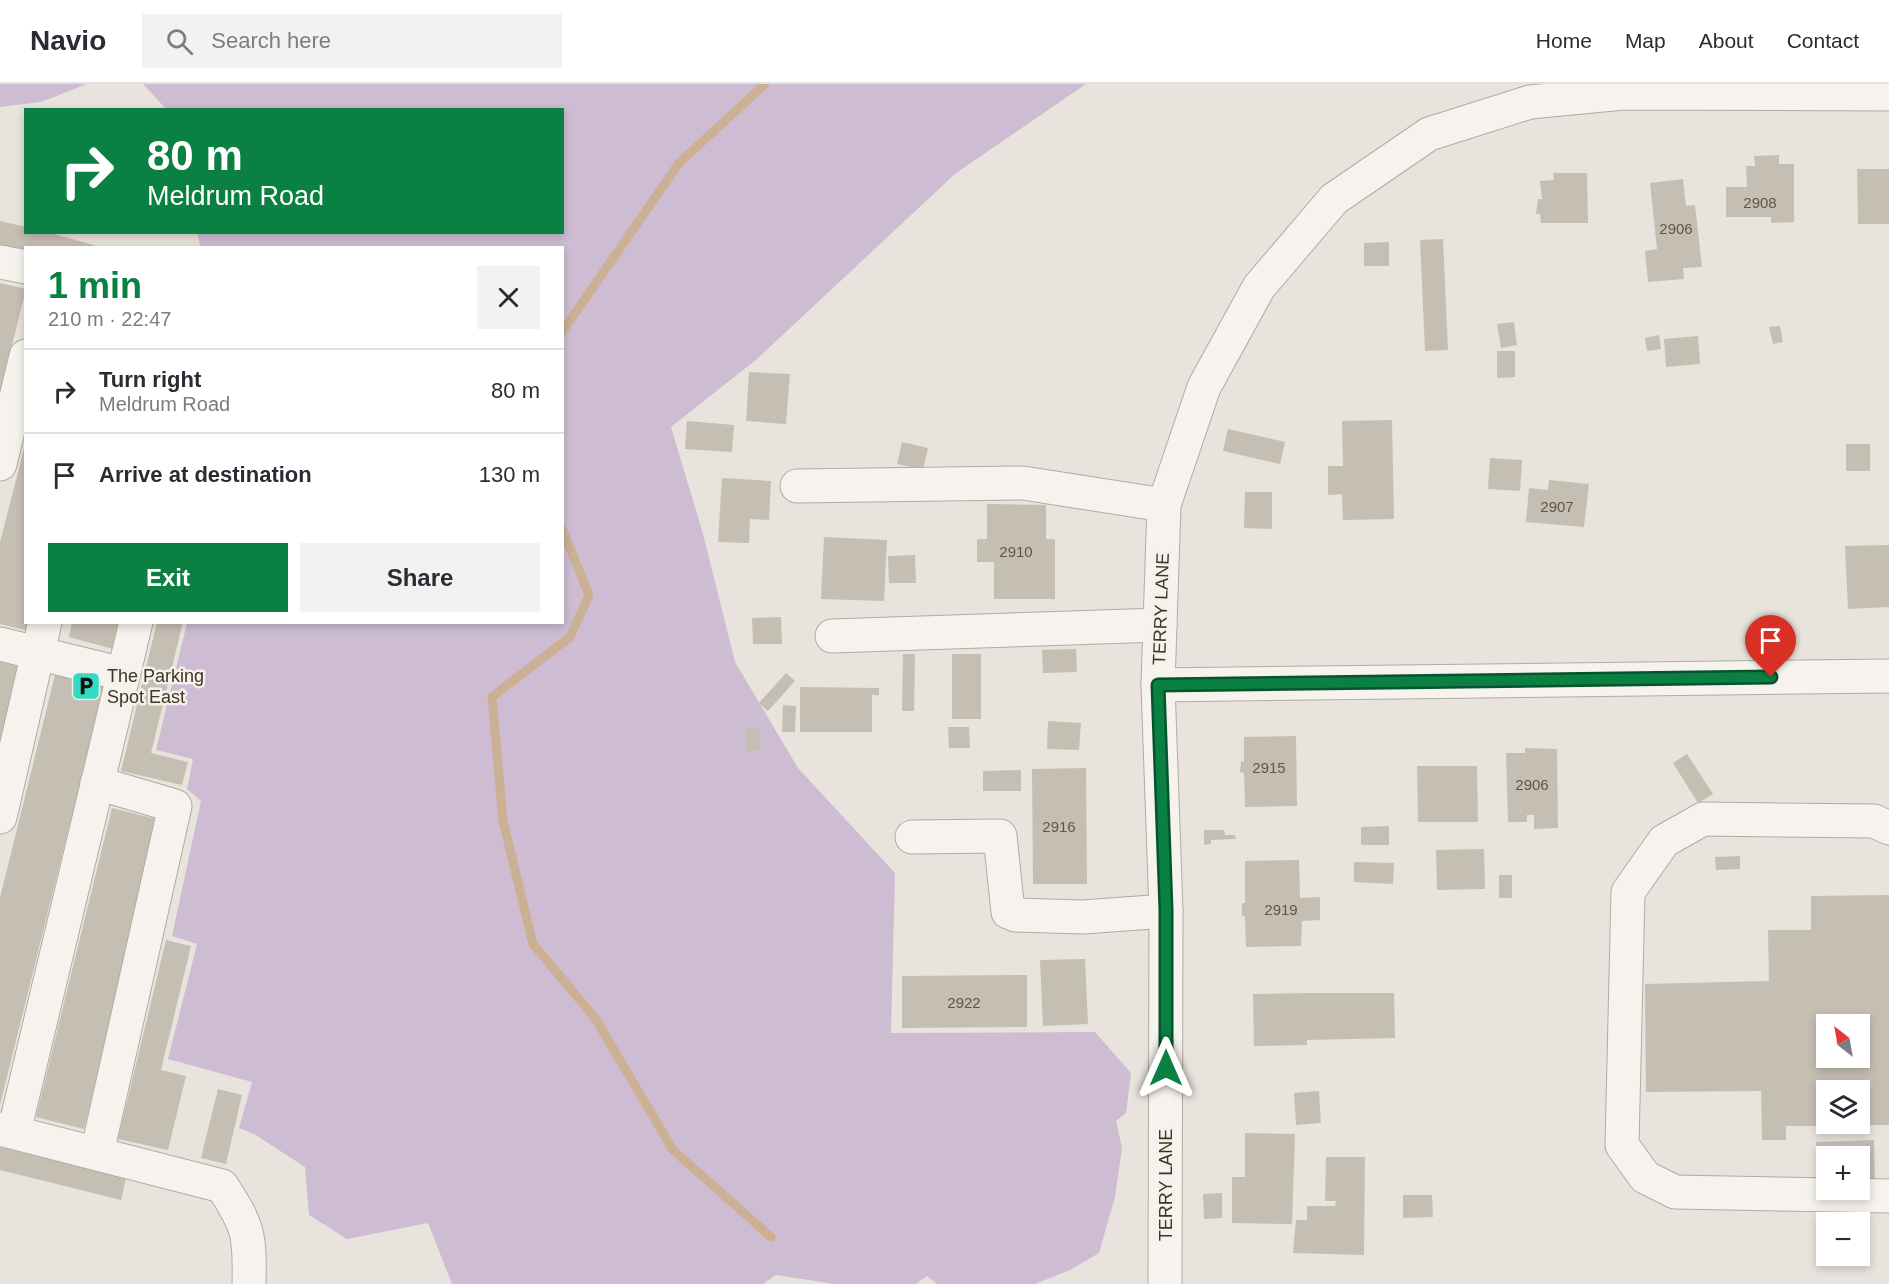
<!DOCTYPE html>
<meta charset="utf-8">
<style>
:root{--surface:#fff;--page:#f2f2f3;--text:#2b2b33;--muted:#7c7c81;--line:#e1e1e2;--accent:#0b8043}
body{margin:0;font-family:Arial,sans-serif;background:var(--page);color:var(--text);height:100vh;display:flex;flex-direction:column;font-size:22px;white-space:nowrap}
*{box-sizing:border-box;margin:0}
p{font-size:20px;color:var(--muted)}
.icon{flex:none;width:33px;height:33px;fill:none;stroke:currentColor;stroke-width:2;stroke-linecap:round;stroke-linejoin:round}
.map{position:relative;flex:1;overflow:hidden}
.panel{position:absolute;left:24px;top:162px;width:540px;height:378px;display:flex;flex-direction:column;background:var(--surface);border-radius:0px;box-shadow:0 3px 9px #0003}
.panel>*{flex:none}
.top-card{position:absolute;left:24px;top:24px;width:540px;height:126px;border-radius:0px;box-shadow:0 3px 9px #0003;background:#0b8043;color:#fff;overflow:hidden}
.needle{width:39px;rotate:329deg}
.buttons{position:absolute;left:1816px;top:930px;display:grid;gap:12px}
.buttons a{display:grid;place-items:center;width:54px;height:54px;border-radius:0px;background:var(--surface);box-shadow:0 3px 9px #0003;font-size:30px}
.pin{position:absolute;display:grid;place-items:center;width:51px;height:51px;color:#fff;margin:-62px -26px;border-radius:50% 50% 50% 0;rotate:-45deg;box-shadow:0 0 6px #0007}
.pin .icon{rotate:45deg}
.me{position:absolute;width:66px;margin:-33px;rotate:0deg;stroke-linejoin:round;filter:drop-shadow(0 0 4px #0008)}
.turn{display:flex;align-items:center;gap:21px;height:126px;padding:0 24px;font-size:27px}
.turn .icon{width:78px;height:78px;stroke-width:2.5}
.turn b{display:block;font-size:42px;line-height:51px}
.round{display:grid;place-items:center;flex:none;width:63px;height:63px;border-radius:0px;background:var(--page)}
.headline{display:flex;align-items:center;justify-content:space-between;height:102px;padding:0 24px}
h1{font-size:36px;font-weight:800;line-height:45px;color:var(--accent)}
.primary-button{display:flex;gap:12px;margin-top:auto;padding:12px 24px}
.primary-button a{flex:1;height:69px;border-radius:0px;background:var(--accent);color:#fff;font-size:24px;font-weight:800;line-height:69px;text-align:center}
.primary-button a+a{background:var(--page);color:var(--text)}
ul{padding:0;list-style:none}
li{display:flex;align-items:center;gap:18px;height:84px;padding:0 24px;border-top:2px solid var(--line)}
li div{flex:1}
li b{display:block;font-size:22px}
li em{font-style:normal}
header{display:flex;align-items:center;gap:36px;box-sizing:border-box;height:84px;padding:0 30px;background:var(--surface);border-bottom:2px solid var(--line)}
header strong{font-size:28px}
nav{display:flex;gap:33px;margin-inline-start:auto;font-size:21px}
.search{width:420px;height:54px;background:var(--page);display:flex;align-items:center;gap:15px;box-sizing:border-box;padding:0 21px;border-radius:0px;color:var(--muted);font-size:22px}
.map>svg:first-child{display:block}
.green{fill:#cdbcd2}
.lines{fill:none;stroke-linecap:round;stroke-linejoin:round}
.stream{stroke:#cbb093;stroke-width:9}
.building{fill:#c5beb3;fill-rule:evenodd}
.minor-casing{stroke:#b2aba1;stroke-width:35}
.minor{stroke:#f6f3ef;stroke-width:33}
.route-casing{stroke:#07532c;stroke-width:15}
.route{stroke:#0b8043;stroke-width:10}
.labels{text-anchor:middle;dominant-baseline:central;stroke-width:5;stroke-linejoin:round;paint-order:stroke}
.number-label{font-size:15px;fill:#605748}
.street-label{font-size:18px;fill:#3f3524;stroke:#f5f1eb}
.poi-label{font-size:18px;fill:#3f3524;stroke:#f5f1eb;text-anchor:start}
</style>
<header>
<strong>Navio</strong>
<div class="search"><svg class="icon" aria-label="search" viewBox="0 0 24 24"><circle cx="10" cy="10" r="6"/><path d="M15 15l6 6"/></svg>Search here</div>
<nav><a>Home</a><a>Map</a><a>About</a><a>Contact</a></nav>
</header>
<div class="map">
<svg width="1889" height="1200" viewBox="0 0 1889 1200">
<rect width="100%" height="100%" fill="#e8e3dc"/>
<g class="green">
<path d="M0,0H87L41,18L0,23Z"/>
<path d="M143,0H1086L956,89L757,275L671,343L703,450L735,578L798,684L895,789L891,949L1095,948L1131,989L1126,1029L1116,1037L1122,1064L1115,1113L1099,1169L1070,1186L1035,1200H937L927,1192L916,1200H834L776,1191L763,1200H452L428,1139L347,1155L309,1131L305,1083L254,1050L239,1044L252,998L168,975L197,860L172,852L201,717L187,705L193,675L156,666L187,539L562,538V164H201L197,149L562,148V26L166,25Z"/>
</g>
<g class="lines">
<g class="stream">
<path d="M562,248L679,79L765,0"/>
<path d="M562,445L589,511L570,553L492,613L503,737L533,860L595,934L673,1066L771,1153"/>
</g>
</g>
<g class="building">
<path d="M1779,71V80H1794V138L1771,139V133H1726V103H1747L1746,82H1755L1754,72Z"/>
<path d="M1857,85H1889V140H1858Z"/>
<path d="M1553,89H1587L1588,139H1541L1540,130H1536L1538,115H1542L1540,97L1554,96Z"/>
<path d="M1683,95L1686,122L1695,121L1702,183L1683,184L1684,195L1648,198L1645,167L1657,165L1650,99Z"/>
<path d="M0,137L26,143V148H47L104,164H26V169L0,163Z"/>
<path d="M1443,155L1448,266L1425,267L1420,156Z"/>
<path d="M1389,158V182H1364V159Z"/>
<path d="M0,199L26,205L1,306H0Z"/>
<path d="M1514,238L1517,261L1501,264L1497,240Z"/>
<path d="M1780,242L1783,258L1773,260L1769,243Z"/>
<path d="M1659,251L1661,265L1647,267L1645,254Z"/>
<path d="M1698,252L1700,280L1666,283L1664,255Z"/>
<path d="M1497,267H1515V293L1497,294Z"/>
<path d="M749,288L790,290L786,340L746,337Z"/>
<path d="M1392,336L1394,435L1343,436L1342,410L1328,411V382H1343L1342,337Z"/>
<path d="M687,337L734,341L732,368L685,365Z"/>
<path d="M1228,345L1285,358L1280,380L1223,367Z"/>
<path d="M26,357V538H31L29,547L0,540V458Z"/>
<path d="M902,358L928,364L923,386L897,380Z"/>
<rect x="1846" y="360" width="24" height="27"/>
<path d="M1490,374L1522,376L1520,407L1488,405Z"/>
<path d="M722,394L771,397L769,436L750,435L749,459L718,458Z"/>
<path d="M1549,396L1589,400L1584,443L1526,438L1529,404L1548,406Z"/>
<path d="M1245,408H1272V445L1244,444Z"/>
<path d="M987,420L1046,421V455H1055V515H994V478H977V455H987Z"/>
<path d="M824,453L887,456L884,517L821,515Z"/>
<path d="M1889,461V523L1848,525L1845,462Z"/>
<path d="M915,471L916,499H889L888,472Z"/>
<path d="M781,533L782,560H753L752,534Z"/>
<path d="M72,538H120L113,565L69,553Z"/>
<path d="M157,538H183L151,669L188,678L182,701L121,687Z"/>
<path d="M1076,565L1077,588L1043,589L1042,566Z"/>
<path d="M903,570H915L914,627H902Z"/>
<rect x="952" y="570" width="29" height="65"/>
<path d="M0,578L21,583L0,667Z"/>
<path d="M786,589L795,597L768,627L759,619Z"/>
<path d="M55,591L104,602L0,1021V814Z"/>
<path d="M800,603L879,604V611H872V648H800Z"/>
<path d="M783,621L796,622L795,648H782Z"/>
<path d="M1048,637L1081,639L1079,666L1047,665Z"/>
<path d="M948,643H969L970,664H949Z"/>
<path d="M745,644H759L760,666L746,667Z"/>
<path d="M1296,652L1297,722L1245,723L1244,689L1240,688L1241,677L1244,678V653Z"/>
<path d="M1525,664L1557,665L1558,744L1534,745V731H1527V738H1508L1506,669H1525Z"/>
<path d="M1687,670L1713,710L1698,719L1673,679Z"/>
<path d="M1417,682H1477L1478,738H1418Z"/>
<path d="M1086,684L1087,800H1033L1032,685Z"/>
<path d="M1021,686V707H983V687Z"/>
<path d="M112,724L160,736L84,1045L36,1033Z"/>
<path d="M1389,742V761H1361V743Z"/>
<path d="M1204,746H1224L1225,751H1235L1236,755L1211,756V760L1204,761Z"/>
<path d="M1484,765L1485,805L1437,806L1436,766Z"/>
<path d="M1740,772V785L1716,786L1715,773Z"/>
<path d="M1299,776L1300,814L1320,813V836L1302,837L1301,862L1246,863L1245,832H1242V819H1245V777Z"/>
<path d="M1354,778L1394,779L1393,800L1354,798Z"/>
<rect x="1499" y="791" width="13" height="23"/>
<path d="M1889,811V1041H1860V1006H1827V1040L1843,1042H1786V1056H1762L1761,1007L1646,1008L1645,900L1769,897L1768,846H1811V812ZM1827,940H1860V974H1827Z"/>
<path d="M166,856L191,862L161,986L186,992L168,1066L118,1055Z"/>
<path d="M1085,875L1088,940L1043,942L1040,876Z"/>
<path d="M1027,891V943L902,944V892Z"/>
<path d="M1307,909H1394L1395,954L1307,956V961L1254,962L1253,910Z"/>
<path d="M218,1005L242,1011L226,1080L201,1074Z"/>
<path d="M1319,1007L1321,1039L1296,1041L1294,1009Z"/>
<path d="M1245,1049L1295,1050L1292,1140L1232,1139V1093H1245Z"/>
<path d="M1874,1056L1875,1102H1860V1072H1827V1102H1816V1058Z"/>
<path d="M0,1063L126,1094L121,1116L0,1086Z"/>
<path d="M1326,1073H1365L1364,1171L1293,1169L1296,1136H1307V1122H1335L1336,1117H1325Z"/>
<path d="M1222,1109V1134L1204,1135L1203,1110Z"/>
<path d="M1403,1111H1432L1433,1133L1403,1134Z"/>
</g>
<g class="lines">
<g class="minor-casing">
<g id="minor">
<path d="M0,178L26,183"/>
<path d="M0,380L26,272"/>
<path d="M797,402L1023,399L1164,421"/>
<path d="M832,552L1160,541"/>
<path d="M0,560L123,590"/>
<path d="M1158,601L1889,592"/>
<path d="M0,733L45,538"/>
<path d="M1889,744L1874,737L1703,735L1664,757L1628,808L1622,1061L1645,1093L1675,1108L1889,1112"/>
<path d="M912,753L1000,752L1008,828L1016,831L1083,833L1166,827"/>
<path d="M0,1045L222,1102C249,1143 250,1151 249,1200"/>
<path d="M14,1048L136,538"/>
<path d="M97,1069L175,722L97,699"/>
<path d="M1165,1200L1166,827L1158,601L1164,421L1204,303L1259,203L1334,115L1429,50L1530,18L1623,9L1889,10"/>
</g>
</g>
<use href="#minor" class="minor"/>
</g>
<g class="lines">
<g class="route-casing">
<path id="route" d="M1166,984V826L1158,601L1771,593"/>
</g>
<use href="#route" class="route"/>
</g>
<defs>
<g id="parking-square" transform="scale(1.5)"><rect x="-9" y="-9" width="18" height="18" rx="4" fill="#34dac1" stroke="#f5f1eb"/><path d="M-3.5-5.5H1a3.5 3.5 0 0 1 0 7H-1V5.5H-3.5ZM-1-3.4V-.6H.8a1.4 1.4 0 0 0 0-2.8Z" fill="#111"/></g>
</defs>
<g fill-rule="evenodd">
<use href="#parking-square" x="86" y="602"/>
</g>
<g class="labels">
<g class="number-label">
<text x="1760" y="118">2908</text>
<text x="1676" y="144">2906</text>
<text x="1557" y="422">2907</text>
<text x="1016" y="467">2910</text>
<text x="1269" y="683">2915</text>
<text x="1532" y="700">2906</text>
<text x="1059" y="742">2916</text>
<text x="1281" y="825">2919</text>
<text x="964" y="918">2922</text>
</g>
<g class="street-label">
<text transform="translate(1161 525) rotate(-88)">TERRY LANE</text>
<text transform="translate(1166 1101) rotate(-90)">TERRY LANE</text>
</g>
<g class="poi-label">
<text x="107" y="592">The Parking<tspan x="107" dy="21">Spot East</tspan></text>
</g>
</g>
</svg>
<div class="buttons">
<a><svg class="needle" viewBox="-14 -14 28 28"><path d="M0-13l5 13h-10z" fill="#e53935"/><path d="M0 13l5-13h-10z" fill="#7c7c81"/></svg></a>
<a><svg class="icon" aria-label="layers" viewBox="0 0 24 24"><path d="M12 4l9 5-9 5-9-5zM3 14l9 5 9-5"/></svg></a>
<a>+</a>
<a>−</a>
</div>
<div class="pin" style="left:1771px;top:593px;background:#d93025"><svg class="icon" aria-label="arrive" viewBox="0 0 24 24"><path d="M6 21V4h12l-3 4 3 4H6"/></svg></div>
<svg class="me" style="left:1166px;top:984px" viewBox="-20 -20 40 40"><path d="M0-17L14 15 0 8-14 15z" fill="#0b8043" stroke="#fff" stroke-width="4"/></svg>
<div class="top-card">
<div class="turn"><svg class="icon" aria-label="right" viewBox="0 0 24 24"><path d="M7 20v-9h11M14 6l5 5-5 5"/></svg><div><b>80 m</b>Meldrum Road</div></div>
</div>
<section class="panel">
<div class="headline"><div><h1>1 min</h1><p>210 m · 22:47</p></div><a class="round"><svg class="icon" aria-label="close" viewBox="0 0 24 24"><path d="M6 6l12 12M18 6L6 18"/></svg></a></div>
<ul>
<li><svg class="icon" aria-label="right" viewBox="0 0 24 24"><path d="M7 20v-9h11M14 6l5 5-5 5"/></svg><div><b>Turn right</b><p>Meldrum Road</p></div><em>80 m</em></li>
<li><svg class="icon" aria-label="arrive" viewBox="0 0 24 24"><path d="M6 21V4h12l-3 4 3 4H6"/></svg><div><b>Arrive at destination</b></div><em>130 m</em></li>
</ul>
<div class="primary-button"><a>Exit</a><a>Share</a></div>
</section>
</div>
